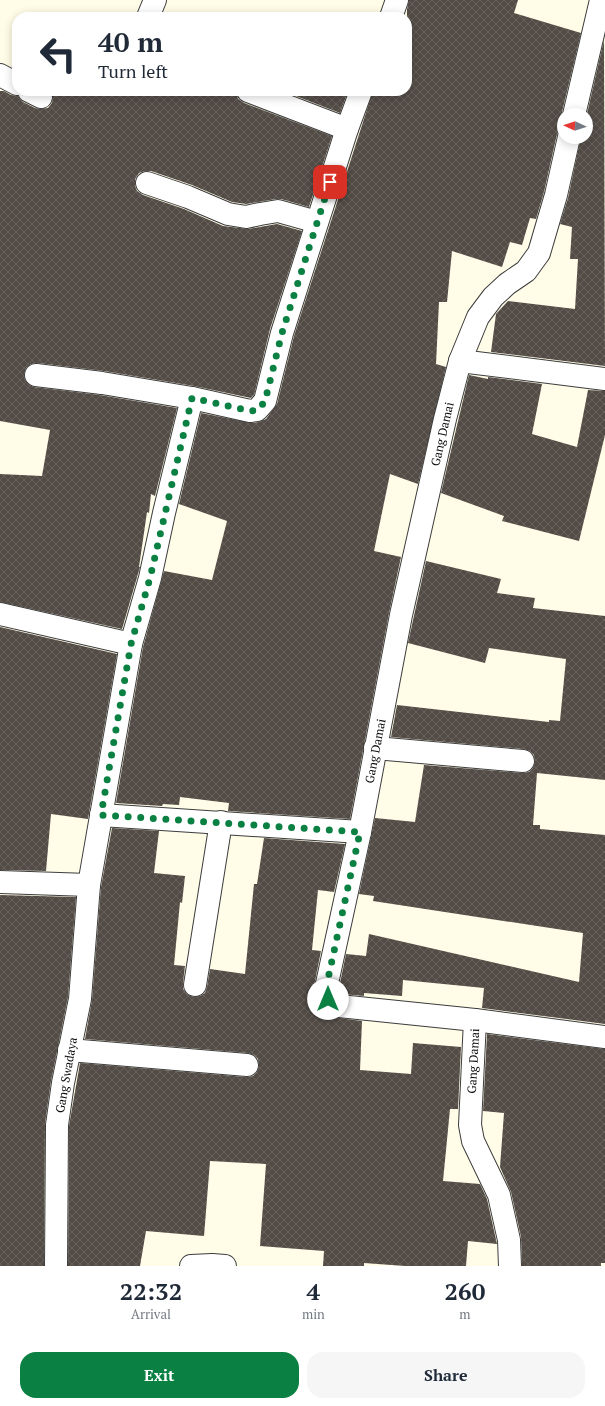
<!DOCTYPE html>
<style>
:root{--surface:#fff;--page:#f6f6f7;--text:#1f2937;--muted:#747a83;--accent:#0b8043}
body{margin:0;font-family:"PT Serif",serif;background:var(--page);color:var(--text);height:100vh;display:flex;flex-direction:column;font-size:15px;white-space:nowrap}
*{box-sizing:border-box;margin:0}
p{font-size:13px;color:var(--muted)}
.icon{flex:none;width:22px;height:22px;fill:none;stroke:currentColor;stroke-width:2;stroke-linecap:round;stroke-linejoin:round}
.map{position:relative;height:1266px;overflow:hidden}
.details{display:flex;flex-direction:column;background:var(--surface);flex:1}
.details>*{flex:none}
.top-card{position:absolute;left:12px;top:12px;width:400px;height:84px;border-radius:16px;box-shadow:0 2px 10px #0003;background:#fff;color:var(--text);overflow:hidden}
.needle{width:26px;rotate:273deg}
.buttons{position:absolute;left:557px;top:108px;display:grid;gap:8px}
.buttons a{display:grid;place-items:center;width:36px;height:36px;border-radius:50%;background:var(--surface);box-shadow:0 2px 10px #0003;font-size:20px}
.pin{position:absolute;display:grid;place-items:center;width:34px;height:34px;color:#fff;margin:-17px;border-radius:8px;box-shadow:0 2px 6px #0006}
.me{position:absolute;width:44px;margin:-22px;rotate:0deg;stroke-linejoin:round;filter:drop-shadow(0 0 3px #0008)}
.turn{display:flex;align-items:center;gap:14px;height:84px;padding:0 20px;font-size:18px}
.turn .icon{width:52px;height:52px;stroke-width:2.5}
.turn b{display:block;font-size:28px;line-height:34px}
.eta{display:flex;justify-content:space-evenly;align-items:center;height:68px;text-align:center}
.eta b{font-size:24px;font-weight:800;line-height:28px}
.cta{display:flex;gap:8px;margin-top:auto;padding:8px 20px}
.cta a{flex:1;height:46px;border-radius:16px;background:var(--accent);color:#fff;font-size:16px;font-weight:800;line-height:46px;text-align:center}
.cta a+a{background:var(--page);color:var(--text)}
.map>svg:first-child{display:block}
.building{fill:url(#building-cross-hatch)}
.lines{fill:none;stroke-linecap:round;stroke-linejoin:round}
.street-casing{stroke:#3d3d3d;stroke-width:24}
.street{stroke:#fff;stroke-width:22}
.route{stroke:#0b8043;stroke-width:7;stroke-dasharray:0 12.6}
.labels{text-anchor:middle;dominant-baseline:central;stroke-width:4;stroke-linejoin:round;paint-order:stroke}
.street-label{font-size:12px;fill:#0a0a0a;stroke:#fff}
</style>
<div class="map">
<svg width="605" height="1266" viewBox="0 0 605 1266">
<defs>
<pattern id="building-cross-hatch" width="8" height="8" patternUnits="userSpaceOnUse"><rect width="8" height="8" fill="#534c46"/><path d="M0 0l8 8M0 8l8-8" fill="none" stroke="#67615c"/></pattern>
</defs>
<rect width="100%" height="100%" fill="#fffce7"/>
<g class="building">
<path d="M409,0H518L514,13L581,33L562,112L564,126L560,129L557,134L544,192L536,219L530,218L522,245L510,242L502,267L452,251L447,302H439L436,364L446,367L418,484L390,474L374,551L401,557L389,613L350,819L228,811L229,803L180,797L179,805L163,804L162,806L116,803L143,647L164,571L212,580L227,521L179,504L201,413L252,423L259,422L266,419L277,404L294,336L373,91H407V9Z"/>
<path d="M604,40L605,366L491,352L496,314L508,301L575,309L578,259H570L572,227L560,224L568,198L581,137H586V118Z"/>
<path d="M0,91H4L11,95L18,96L23,102L35,108L41,109L48,108L52,103L53,97L52,91H236L238,99L244,103L332,136L309,207L281,199H276L246,204L232,202L192,185L151,171H145L139,173L135,179V186L137,191L143,195L184,209L223,226L248,229L277,224L302,231L270,329L254,395L251,398L194,386L104,371L38,363L31,364L26,368L24,374L25,380L29,385L34,387L100,395L177,408L155,496L151,494L149,513L147,512L139,567H140L122,629L0,602V474L42,476L50,430L0,421Z"/>
<path d="M283,91H348L340,113Z"/>
<path d="M469,375L488,379V377L542,384L532,434L577,447L588,390L605,391V435L579,541L502,521L504,516L441,493Z"/>
<path d="M426,561L501,579L497,593L535,598L533,608L605,616V780L537,773L533,825H540V829L605,835V1024L482,1008L484,988L403,980L402,996L364,993V996L343,994L339,991V988L346,954L366,956L369,934L579,982L583,933L373,901L374,896L359,894L375,818L415,822L424,765L522,773L529,772L533,768L535,762L534,755L530,751L524,749L391,737L397,705L549,722V720L560,721L566,659L489,648L485,663L408,643Z"/>
<path d="M0,627L117,654L88,819L51,814L46,871L0,870Z"/>
<path d="M112,828L159,831L154,873L185,876L182,903L180,902L174,965L185,966L183,983V989L187,994L193,997L200,996L205,993L207,987L210,969L245,974L254,884H257L264,838L345,844L334,892L318,890L312,950L321,951L314,986L316,1002L321,1009L333,1017L362,1021L360,1070L411,1074L413,1043L461,1047L458,1109H450L443,1181L480,1184L487,1199L497,1244L468,1241L466,1266H405L364,1263V1266H323L324,1251L260,1246L266,1164L210,1161L204,1236L146,1231L140,1266H68L69,1126L80,1063L246,1077L253,1076L257,1072L259,1066L258,1059L254,1055L248,1053L85,1039L92,1000L101,887Z"/>
<path d="M0,895L76,897L68,997L51,1081L45,1123L44,1266H0Z"/>
<path d="M487,1034L605,1049V1263H601V1266H522L521,1237L511,1192L500,1167L504,1113L483,1111Z"/>
</g>
<g class="lines">
<g class="street-casing">
<g id="street">
<path d="M148,17L155,0"/>
<path d="M391,17L397,0"/>
<path d="M0,75L17,84"/>
<path d="M29,91L41,97"/>
<path d="M248,91L347,129"/>
<path d="M574,115L601,0"/>
<path d="M147,183L188,197L228,214L246,217L260,214L278,211L317,222"/>
<path d="M460,361L605,379"/>
<path d="M36,375L102,383L192,398"/>
<path d="M0,614L131,644"/>
<path d="M375,748L523,761"/>
<path d="M101,815L360,832"/>
<path d="M0,882L89,885"/>
<path d="M195,985L221,822"/>
<path d="M475,1020L605,1037"/>
<path d="M69,1050L247,1065"/>
<path d="M56,1266L57,1125L63,1083L80,999L89,885L131,644L150,578L164,513L192,398L250,411L257,410L265,401L282,333L347,129L361,91"/>
<path d="M191,1266L212,1265L225,1266"/>
<path d="M510,1266L509,1240L499,1195L473,1141L470,1125L475,1020L339,1006L328,999L326,988L360,832L401,615L445,419L460,361L478,317L493,297L507,284L526,271L539,253L556,195L569,137"/>
</g>
</g>
<use href="#street" class="street"/>
</g>
<g class="lines">
<path class="route" d="M328,999L326,988L360,832L101,815L131,644L150,578L192,398L250,411L258,410L265,401L282,333L330,182"/>
</g>
<g class="labels">
<g class="street-label">
<text transform="translate(442 434) rotate(-77)">Gang Damai</text>
<text transform="translate(375 751) rotate(-79)">Gang Damai</text>
<text transform="translate(473 1061) rotate(-87)">Gang Damai</text>
<text transform="translate(66 1075) rotate(-80)">Gang Swadaya</text>
</g>
</g>
</svg>
<div class="buttons">
<a><svg class="needle" viewBox="-14 -14 28 28"><path d="M0-13l5 13h-10z" fill="#e53935"/><path d="M0 13l5-13h-10z" fill="#747a83"/></svg></a>
</div>
<div class="pin" style="left:330px;top:182px;background:#d93025"><svg class="icon" aria-label="arrive" viewBox="0 0 24 24"><path d="M6 21V4h12l-3 4 3 4H6"/></svg></div>
<svg class="me" style="left:328px;top:999px" viewBox="-20 -20 40 40"><circle r="19" fill="#fff"/><path d="M0-13L10 11 0 6-10 11z" fill="#0b8043"/></svg>
<div class="top-card">
<div class="turn"><svg class="icon" aria-label="left" viewBox="0 0 24 24"><path d="M17 20v-9H6M10 6l-5 5 5 5"/></svg><div><b>40 m</b>Turn left</div></div>
</div>
</div>
<section class="details">
<div class="eta">
<div><b>22:32</b><p>Arrival</p></div>
<div><b>4</b><p>min</p></div>
<div><b>260</b><p>m</p></div>
</div>
<div class="cta"><a>Exit</a><a>Share</a></div>
</section>
